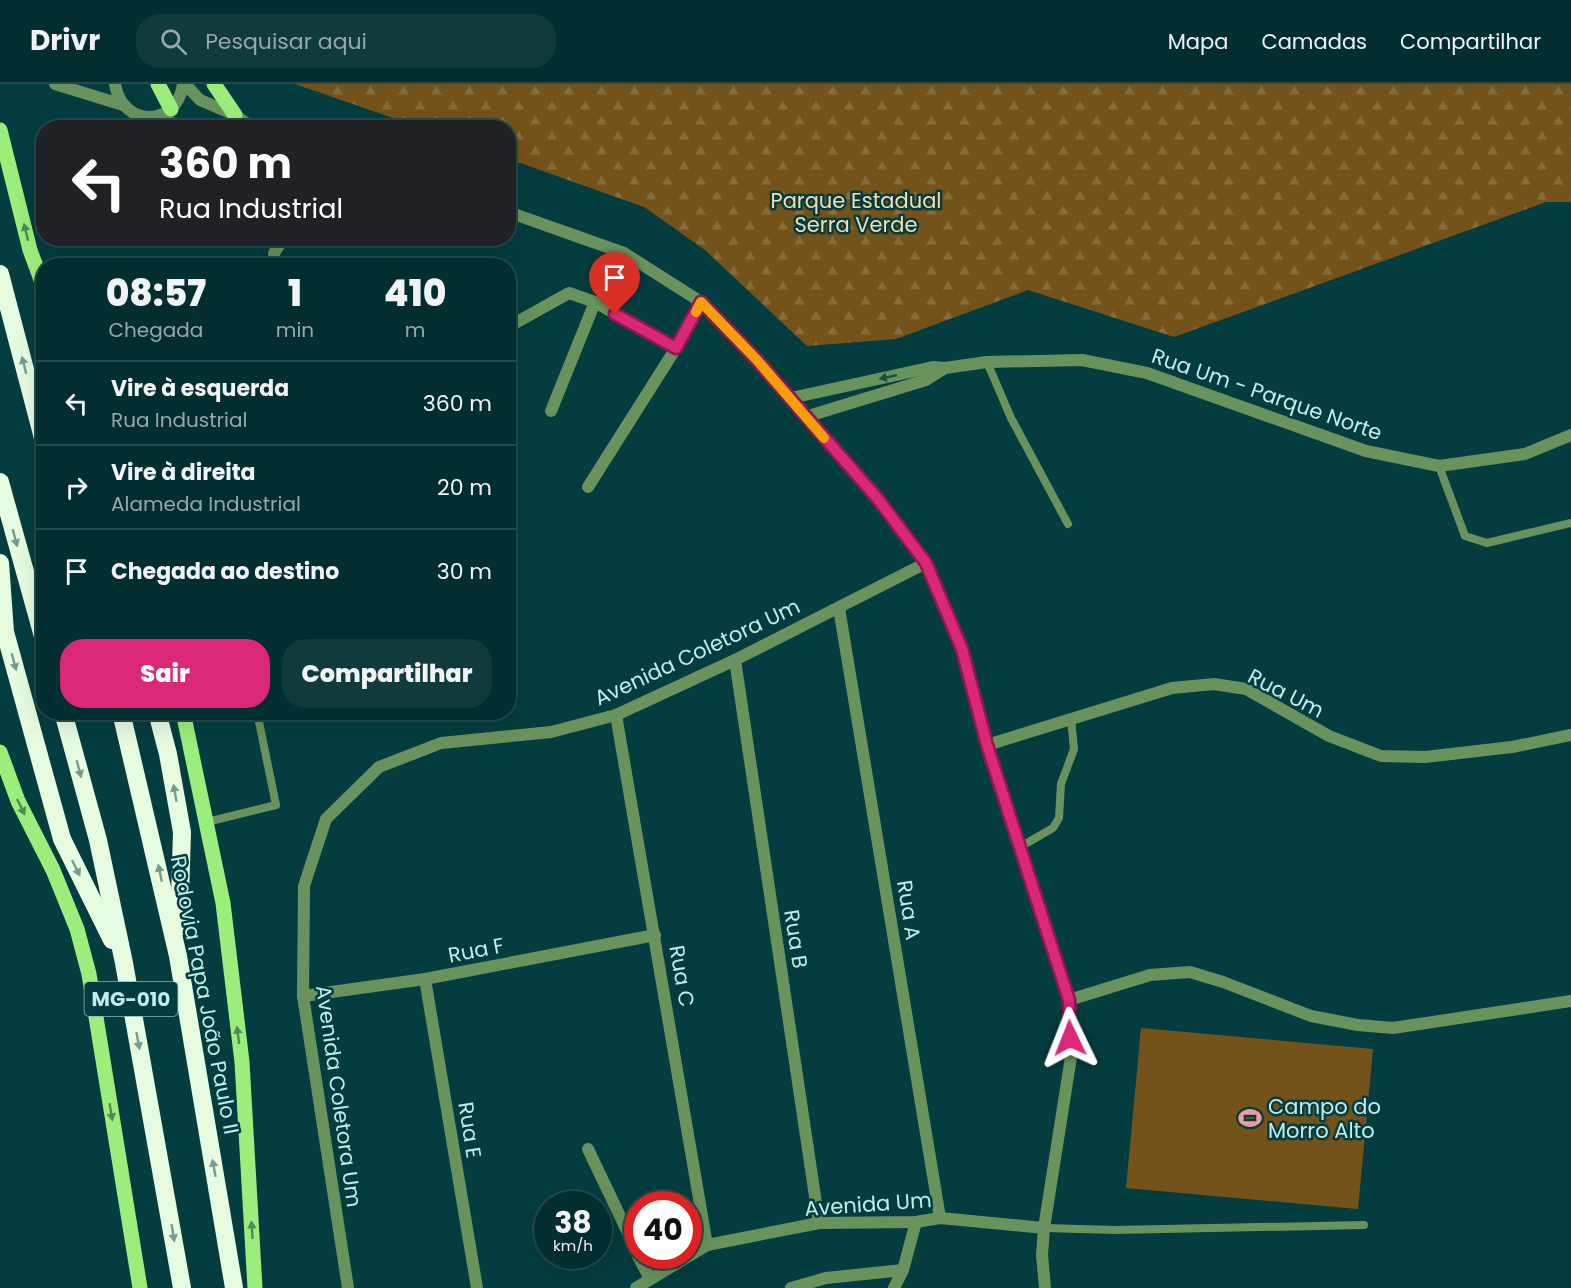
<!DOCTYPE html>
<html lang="pt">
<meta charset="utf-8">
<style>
:root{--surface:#032e2f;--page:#113a3b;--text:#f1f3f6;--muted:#97a8aa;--line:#244a4b;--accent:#db2777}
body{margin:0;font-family:Poppins,sans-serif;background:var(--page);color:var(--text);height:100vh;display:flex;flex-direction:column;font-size:22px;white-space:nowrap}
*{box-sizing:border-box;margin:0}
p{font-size:20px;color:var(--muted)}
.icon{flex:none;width:33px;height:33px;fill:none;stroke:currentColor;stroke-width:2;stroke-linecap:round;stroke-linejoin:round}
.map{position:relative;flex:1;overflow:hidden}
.sheet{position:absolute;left:36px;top:174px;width:480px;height:462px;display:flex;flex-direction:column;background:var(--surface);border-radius:24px;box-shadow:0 6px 24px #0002,0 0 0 2px var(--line)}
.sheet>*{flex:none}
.hud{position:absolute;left:36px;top:36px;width:480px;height:126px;border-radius:24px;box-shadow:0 6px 24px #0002,0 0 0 2px var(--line);background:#202124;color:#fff;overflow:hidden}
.speed{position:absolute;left:534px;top:1107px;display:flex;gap:12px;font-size:30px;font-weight:700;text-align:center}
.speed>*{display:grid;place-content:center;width:78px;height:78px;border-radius:50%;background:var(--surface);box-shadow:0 6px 24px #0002,0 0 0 2px var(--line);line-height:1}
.speed small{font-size:15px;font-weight:400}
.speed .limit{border:9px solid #d22;background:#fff;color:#111}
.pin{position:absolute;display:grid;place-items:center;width:51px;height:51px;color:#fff;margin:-62px -26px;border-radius:50% 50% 50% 0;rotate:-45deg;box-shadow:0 0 6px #0007}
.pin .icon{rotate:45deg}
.me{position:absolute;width:66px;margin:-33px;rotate:358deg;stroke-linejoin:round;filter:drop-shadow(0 0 4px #0008)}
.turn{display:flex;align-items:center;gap:21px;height:126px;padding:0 24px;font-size:27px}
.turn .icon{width:78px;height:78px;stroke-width:2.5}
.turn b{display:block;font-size:42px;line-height:51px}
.eta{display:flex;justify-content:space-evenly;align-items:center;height:102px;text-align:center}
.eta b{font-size:36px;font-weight:800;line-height:42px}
.primary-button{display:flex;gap:12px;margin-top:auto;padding:12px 24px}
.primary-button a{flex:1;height:69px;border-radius:24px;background:var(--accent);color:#fff;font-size:24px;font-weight:800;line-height:69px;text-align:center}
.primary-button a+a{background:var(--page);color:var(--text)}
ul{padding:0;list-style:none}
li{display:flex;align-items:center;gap:18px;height:84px;padding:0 24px;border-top:2px solid var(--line)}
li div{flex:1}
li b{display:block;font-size:22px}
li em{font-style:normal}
header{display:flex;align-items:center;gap:36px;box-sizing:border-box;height:84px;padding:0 30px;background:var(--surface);border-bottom:2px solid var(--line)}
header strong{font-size:28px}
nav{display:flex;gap:33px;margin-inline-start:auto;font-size:21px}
.search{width:420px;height:54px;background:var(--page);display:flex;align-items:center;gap:15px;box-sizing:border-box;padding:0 21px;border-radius:24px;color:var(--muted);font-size:22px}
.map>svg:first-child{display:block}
.forest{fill:url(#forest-firs)}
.pitch{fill:#74531a}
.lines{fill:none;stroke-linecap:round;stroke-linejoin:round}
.service{stroke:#6a925c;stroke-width:8}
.minor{stroke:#6a925c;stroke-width:12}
.tertiary{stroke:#6a925c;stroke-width:12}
.primary{stroke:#9bee7b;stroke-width:15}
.motorway{stroke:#e7fbe1;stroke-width:18}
.oneway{fill:#488d5a}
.oneway2{fill:#769c90}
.oneway3{fill:#184e45}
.route-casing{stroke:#8e194d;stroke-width:15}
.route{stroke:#db2777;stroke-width:10}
.slow{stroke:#f59e0b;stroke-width:10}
.labels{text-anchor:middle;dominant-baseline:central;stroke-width:5;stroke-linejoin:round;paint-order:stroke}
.shield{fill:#043d3f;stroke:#88b8b9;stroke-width:1.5}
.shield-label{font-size:20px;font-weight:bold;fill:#c0eced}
.park-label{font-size:21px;fill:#fadbae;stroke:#043d3f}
.street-label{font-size:21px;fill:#c0eced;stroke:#043d3f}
.poi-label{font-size:21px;fill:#c0eced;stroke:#043d3f;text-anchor:start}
</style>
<header>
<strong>Drivr</strong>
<div class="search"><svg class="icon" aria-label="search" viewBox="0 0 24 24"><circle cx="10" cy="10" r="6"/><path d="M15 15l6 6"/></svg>Pesquisar aqui</div>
<nav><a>Mapa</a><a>Camadas</a><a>Compartilhar</a></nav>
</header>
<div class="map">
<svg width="1571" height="1204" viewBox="0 0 1571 1204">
<defs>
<pattern id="forest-firs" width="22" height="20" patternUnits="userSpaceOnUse" patternTransform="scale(1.5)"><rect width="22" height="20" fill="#74531a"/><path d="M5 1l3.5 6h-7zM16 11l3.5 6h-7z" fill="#866c3c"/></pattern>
</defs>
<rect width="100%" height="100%" fill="#043d3f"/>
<path class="forest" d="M295,0H1571V118H1546L1174,253L1028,206L896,255L807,262L705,166L644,123L509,75L508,44L419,43Z"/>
<path class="pitch" d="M1141,944L1373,965L1358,1125L1126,1104Z"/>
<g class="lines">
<g class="service">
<path d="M987,278L1011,334L1068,440"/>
<path d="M1439,382L1465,452L1487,459L1571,439"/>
<path d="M185,633L216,628"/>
<path d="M207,738L276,721L257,628"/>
<path d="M1020,763L1053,744L1059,734L1061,700L1074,665L1071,634"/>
<path d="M1044,1144L1115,1146L1364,1141"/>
</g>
<g class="minor">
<path d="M275,182L274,169L284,154"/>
<path d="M508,243L569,209L595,218L676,264"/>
<path d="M791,314L933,283L945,284L987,278L1082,276L1147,289L1366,367L1439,382L1525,370L1571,351"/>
<path d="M551,327L595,218"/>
<path d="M805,333L926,296L945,284"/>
<path d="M588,403L676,264L701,218"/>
<path d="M839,524L940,1134"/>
<path d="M735,576L819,1139"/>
<path d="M616,631L707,1161"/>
<path d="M425,895L477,1204"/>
<path d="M303,912L425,895L655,851"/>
<path d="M1069,916L1150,891L1190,888L1223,898L1311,932L1358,941L1393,944L1571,917"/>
<path d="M588,1065L638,1170"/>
<path d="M638,1172L650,1195"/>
<path d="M348,1204L303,912L304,802L326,735L379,683L441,659L551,648L616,631L735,576L926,479"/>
<path d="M636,1204L707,1161L819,1139L916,1138L940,1134L1044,1144"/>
<path d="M791,1204L826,1194L903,1186"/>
<path d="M894,1204L903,1186L916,1138"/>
</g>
<g class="tertiary">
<path d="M55,0L123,21"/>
<path d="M115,0C122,44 177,44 183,0"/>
<path d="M185,0L200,16L235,31L253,44"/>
<path d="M154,33L186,44"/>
<path d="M508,128L624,169L701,218L791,314L878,415L926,479L962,565L987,661L1069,916L1071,973L1044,1144L1042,1171L1045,1204"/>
<path d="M987,661L1172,604L1214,600L1246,605L1329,652L1381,672L1425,673L1512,663L1571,651"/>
</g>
<g class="primary">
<path d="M158,0L171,25"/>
<path d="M214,0L235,31"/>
<path d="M0,46L30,166L44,204"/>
<path d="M183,628L223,819L242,978L255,1204"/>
<path d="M0,668L18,717L53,786L77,845L89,890L140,1204"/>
</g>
<g class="motorway">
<path d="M0,190L44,358"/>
<path d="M0,398L44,556"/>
<path d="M0,479L5,548L62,755L112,856"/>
<path d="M63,628L98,756L124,879L182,1204"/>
<path d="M121,628L178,872L234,1204"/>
<path d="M157,628L168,670L182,748L179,843"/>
</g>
</g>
<defs><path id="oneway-solid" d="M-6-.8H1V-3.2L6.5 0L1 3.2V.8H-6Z" transform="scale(1.5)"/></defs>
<g class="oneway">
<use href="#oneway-solid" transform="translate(26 148) rotate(-104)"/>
<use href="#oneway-solid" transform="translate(21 723) rotate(64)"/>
<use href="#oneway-solid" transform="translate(238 951) rotate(-97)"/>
<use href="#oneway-solid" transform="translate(111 1028) rotate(81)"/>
<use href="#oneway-solid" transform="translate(252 1146) rotate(-94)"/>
</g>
<g class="oneway2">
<use href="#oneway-solid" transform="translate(24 281) rotate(-104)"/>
<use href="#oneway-solid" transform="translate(15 454) rotate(75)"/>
<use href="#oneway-solid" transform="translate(14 578) rotate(75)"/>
<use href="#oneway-solid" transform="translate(79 685) rotate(75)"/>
<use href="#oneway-solid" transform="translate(175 709) rotate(-100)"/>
<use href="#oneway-solid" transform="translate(76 784) rotate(63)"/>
<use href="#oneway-solid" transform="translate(160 789) rotate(-102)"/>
<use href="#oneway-solid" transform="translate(138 957) rotate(80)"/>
<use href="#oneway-solid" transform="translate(214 1084) rotate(-100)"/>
<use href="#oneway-solid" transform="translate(173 1149) rotate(81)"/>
</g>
<use class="oneway3" href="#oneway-solid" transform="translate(888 293) rotate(168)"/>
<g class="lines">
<g class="route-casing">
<path id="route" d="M615,230L676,264L701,218L756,275L878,415L926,479L962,565L987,661L1069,916L1070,954"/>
</g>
<use href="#route" class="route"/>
<path class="slow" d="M696,228L701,218L756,275L824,354"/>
</g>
<defs>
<g id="stadium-bare" transform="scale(1.8)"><path d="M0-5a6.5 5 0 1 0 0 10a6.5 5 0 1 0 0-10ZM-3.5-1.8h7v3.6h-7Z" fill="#f59b9e" stroke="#043d3f" stroke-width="2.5" paint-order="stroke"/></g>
</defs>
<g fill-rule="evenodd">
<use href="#stadium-bare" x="1250" y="1034"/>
</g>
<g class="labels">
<rect class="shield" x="84.5" y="898" width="93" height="34" rx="4.5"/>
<g class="shield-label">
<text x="131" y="915">MG-010</text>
</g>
<g class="park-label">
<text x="856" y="116">Parque Estadual<tspan x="856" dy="24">Serra Verde</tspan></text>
</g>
<g class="street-label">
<text transform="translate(1267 310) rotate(19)">Rua Um - Parque Norte</text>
<text transform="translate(697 568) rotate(-25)">Avenida Coletora Um</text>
<text transform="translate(1286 609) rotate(27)">Rua Um</text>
<text transform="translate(909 826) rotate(81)">Rua A</text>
<text transform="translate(796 855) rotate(81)">Rua B</text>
<text transform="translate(476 866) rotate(-11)">Rua F</text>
<text transform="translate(682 892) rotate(80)">Rua C</text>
<text transform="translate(205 911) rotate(79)">Rodovia Papa João Paulo II</text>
<text transform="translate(339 1012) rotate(82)">Avenida Coletora Um</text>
<text transform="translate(470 1046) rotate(81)">Rua E</text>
<text transform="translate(868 1120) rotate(-4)">Avenida Um</text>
</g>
<g class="poi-label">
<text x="1268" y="1022">Campo do<tspan x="1268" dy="24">Morro Alto</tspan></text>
</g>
</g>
</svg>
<div class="speed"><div>38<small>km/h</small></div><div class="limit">40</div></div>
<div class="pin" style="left:615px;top:230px;background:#d93025"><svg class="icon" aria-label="arrive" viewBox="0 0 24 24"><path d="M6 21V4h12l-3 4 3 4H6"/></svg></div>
<svg class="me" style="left:1070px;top:954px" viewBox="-20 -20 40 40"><path d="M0-17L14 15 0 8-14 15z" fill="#db2777" stroke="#fff" stroke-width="4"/></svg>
<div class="hud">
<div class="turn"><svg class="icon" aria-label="left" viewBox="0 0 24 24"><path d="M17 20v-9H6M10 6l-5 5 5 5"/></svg><div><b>360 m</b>Rua Industrial</div></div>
</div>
<section class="sheet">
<div class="eta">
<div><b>08:57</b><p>Chegada</p></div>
<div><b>1</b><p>min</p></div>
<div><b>410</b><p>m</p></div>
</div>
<ul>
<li><svg class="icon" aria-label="left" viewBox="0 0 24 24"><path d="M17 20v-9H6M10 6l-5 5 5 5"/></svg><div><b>Vire à esquerda</b><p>Rua Industrial</p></div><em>360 m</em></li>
<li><svg class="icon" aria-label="right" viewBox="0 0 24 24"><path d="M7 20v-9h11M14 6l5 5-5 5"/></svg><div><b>Vire à direita</b><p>Alameda Industrial</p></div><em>20 m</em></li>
<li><svg class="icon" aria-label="arrive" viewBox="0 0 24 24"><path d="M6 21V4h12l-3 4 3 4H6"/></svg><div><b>Chegada ao destino</b></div><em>30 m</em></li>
</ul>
<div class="primary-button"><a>Sair</a><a>Compartilhar</a></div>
</section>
</div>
